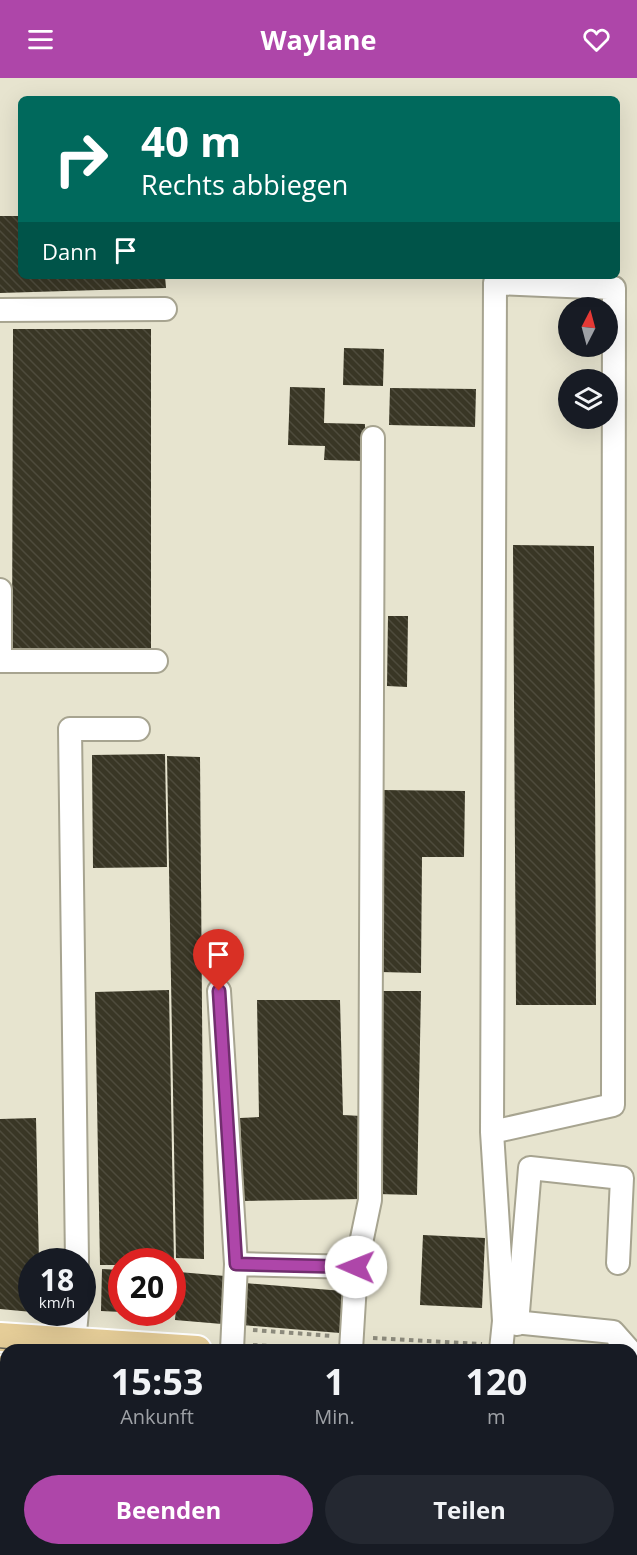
<!DOCTYPE html>
<html lang="de">
<style>
:root{--surface:#171b24;--page:#242831;--text:#f1f3f6;--muted:#9ea1a6;--accent:#ae46a9}
body{margin:0;font-family:"Open Sans",sans-serif;background:var(--page);color:var(--text);height:100vh;display:flex;flex-direction:column;font-size:22px;white-space:nowrap}
*{box-sizing:border-box;margin:0}
p{font-size:20px;color:var(--muted)}
.icon{flex:none;width:33px;height:33px;fill:none;stroke:currentColor;stroke-width:2;stroke-linecap:round;stroke-linejoin:round}
.map{position:relative;flex:1;overflow:hidden}
.panel{position:absolute;left:0px;top:1266px;width:638px;height:212px;display:flex;flex-direction:column;background:var(--surface);border-radius:18px 18px 0 0;box-shadow:0 6px 24px #0002}
.panel>*{flex:none}
.top-card{position:absolute;left:18px;top:18px;width:602px;height:183px;border-radius:9px;box-shadow:0 6px 24px #0002;background:#00695c;color:#fff;overflow:hidden}
.needle{width:39px;rotate:6deg}
.controls{position:absolute;left:558px;top:219px;display:grid;gap:12px}
.controls a{display:grid;place-items:center;width:60px;height:60px;border-radius:50%;background:var(--surface);box-shadow:0 6px 24px #0002;font-size:30px}
.speed{position:absolute;left:18px;top:1170px;display:flex;gap:12px;font-size:30px;font-weight:700;text-align:center}
.speed>*{display:grid;place-content:center;width:78px;height:78px;border-radius:50%;background:var(--surface);box-shadow:0 6px 24px #0002;line-height:1}
.speed small{font-size:15px;font-weight:400}
.speed .limit{border:9px solid #d22;background:#fff;color:#111}
.pin{position:absolute;display:grid;place-items:center;width:51px;height:51px;color:#fff;margin:-62px -26px;border-radius:50% 50% 50% 0;rotate:-45deg;box-shadow:0 0 6px #0007}
.pin .icon{rotate:45deg}
.me{position:absolute;width:66px;margin:-33px;rotate:271deg;stroke-linejoin:round;filter:drop-shadow(0 0 4px #0008)}
.turn{display:flex;align-items:center;gap:21px;height:126px;padding:0 24px;font-size:27px}
.turn .icon{width:78px;height:78px;stroke-width:2.5}
.turn b{display:block;font-size:42px;line-height:51px}
.then{display:flex;align-items:center;height:57px;padding:0 24px;background:#0003;gap:12px;font-size:22px}
.eta{display:flex;justify-content:space-evenly;align-items:center;height:102px;text-align:center}
.eta b{font-size:36px;font-weight:700;line-height:42px}
.primary-button{display:flex;gap:12px;margin-top:auto;padding:12px 24px}
.primary-button a{flex:1;height:69px;border-radius:36px;background:var(--accent);color:#fff;font-size:24px;font-weight:700;line-height:69px;text-align:center}
.primary-button a+a{background:var(--page);color:var(--text)}
header{display:flex;justify-content:space-between;align-items:center;height:78px;padding:0 24px;background:var(--accent);color:#fff;font-size:27px;font-weight:700}
.map>svg:first-child{display:block}
.building{fill:url(#building-back-hatch)}
.lines{fill:none;stroke-linecap:round;stroke-linejoin:round}
.minor-casing{stroke:#a7a490;stroke-width:26}
.major-casing{stroke:#fff;stroke-width:32}
.path{stroke:#8d8b7d;stroke-width:4;stroke-dasharray:4.5 4.5;stroke-linecap:butt}
.minor{stroke:#fff;stroke-width:22}
.major{stroke:#e5cd98;stroke-width:28}
.tram{stroke:#615f54;stroke-width:1.5}
.route-casing{stroke:#712e6e;stroke-width:15}
.route{stroke:#ae46a9;stroke-width:10}
</style>
<header><svg class="icon" aria-label="menu" viewBox="0 0 24 24"><path d="M4 6h16M4 12h16M4 18h16"/></svg>Waylane<svg class="icon" aria-label="heart" viewBox="0 0 24 24"><path d="M12 20l-8-8c-3-5 5-10 8-4 3-6 11-1 8 4z"/></svg></header>
<div class="map">
<svg width="637" height="1477" viewBox="0 0 637 1477">
<defs>
<pattern id="building-back-hatch" width="6" height="6" patternUnits="userSpaceOnUse" patternTransform="scale(1.5)"><rect width="6" height="6" fill="#393625"/><path d="M-1 5l2 2M0 0l6 6M5-1l2 2" fill="none" stroke="#4e4b3c"/></pattern>
</defs>
<rect width="100%" height="100%" fill="#e7e4cf"/>
<g class="building">
<path d="M0,138H21V198H165L166,210L0,215Z"/>
<path d="M13,251H151V576H12Z"/>
<path d="M344,270L384,271L383,308L343,307Z"/>
<path d="M290,309L325,310L324,345L365,346V383L324,382L325,368L288,367Z"/>
<path d="M390,310L476,311L475,349L389,347Z"/>
<path d="M513,467L594,468L596,927H516Z"/>
<path d="M388,538H408L407,609L387,608Z"/>
<path d="M165,676L167,789L93,790L92,677Z"/>
<path d="M167,678L200,679L204,1181L176,1180Z"/>
<path d="M382,712L465,713L464,779H422L421,895L380,894Z"/>
<path d="M169,912L174,1184H122V1187H100L95,914Z"/>
<path d="M380,913H421L417,1117L377,1116Z"/>
<path d="M257,922H340L343,1037L361,1038L363,1121L243,1123L240,1040L259,1039Z"/>
<path d="M36,1040L39,1184H32V1234L0,1231V1041Z"/>
<path d="M423,1157L485,1160L482,1230L420,1227Z"/>
<path d="M102,1191L122,1192V1234L101,1233Z"/>
<path d="M179,1194L225,1198L222,1246L175,1242Z"/>
<path d="M245,1205L343,1213L340,1255L242,1247Z"/>
<path d="M0,1383L6,1384L8,1477H0Z"/>
<path d="M632,1391H637V1477H622L623,1472H632Z"/>
<rect x="96" y="1472" width="48" height="5"/>
<path d="M186,1472H257L256,1477H186Z"/>
<path d="M325,1472H395V1477H324Z"/>
</g>
<g class="lines">
<g class="minor-casing">
<g id="minor">
<path d="M0,232L165,231"/>
<path d="M0,512V583H156"/>
<path d="M219,913L236,1186"/>
<path d="M492,1054L613,1027L614,210L495,205L492,1054L504,1243L501,1272"/>
<path d="M77,1184L70,651H138"/>
<path d="M504,1243L613,1254L629,1272"/>
<path d="M517,1246L530,1090L622,1100L618,1185"/>
<path d="M74,1264L77,1234"/>
<path d="M232,1272L236,1186L356,1189"/>
<path d="M351,1272L356,1189L370,1122L373,360"/>
<path d="M64,1477L65,1472"/>
</g>
</g>
<g class="major-casing">
<g id="major">
<path d="M0,1259L197,1272"/>
<path d="M0,1292L6,1293"/>
<path d="M632,1296L637,1297"/>
<path d="M632,1336H637"/>
</g>
</g>
<g class="path">
<path d="M253,1252L333,1258"/>
<path d="M373,1260L482,1266"/>
<path d="M253,1267L330,1271"/>
</g>
<use href="#minor" class="minor"/>
<use href="#major" class="major"/>
<g class="tram">
<path d="M0,1270L22,1272"/>
<path d="M632,1316L637,1317"/>
</g>
</g>
<g class="lines">
<g class="route-casing">
<path id="route" d="M219,913L236,1186L356,1189"/>
</g>
<use href="#route" class="route"/>
</g>
</svg>
<div class="controls">
<a><svg class="needle" viewBox="-14 -14 28 28"><path d="M0-13l5 13h-10z" fill="#e53935"/><path d="M0 13l5-13h-10z" fill="#9ea1a6"/></svg></a>
<a><svg class="icon" aria-label="layers" viewBox="0 0 24 24"><path d="M12 4l9 5-9 5-9-5zM3 14l9 5 9-5"/></svg></a>
</div>
<div class="speed"><div>18<small>km/h</small></div><div class="limit">20</div></div>
<div class="pin" style="left:219px;top:913px;background:#d93025"><svg class="icon" aria-label="arrive" viewBox="0 0 24 24"><path d="M6 21V4h12l-3 4 3 4H6"/></svg></div>
<svg class="me" style="left:356px;top:1189px" viewBox="-20 -20 40 40"><circle r="19" fill="#fff"/><path d="M0-13L10 11 0 6-10 11z" fill="#ae46a9"/></svg>
<div class="top-card">
<div class="turn"><svg class="icon" aria-label="right" viewBox="0 0 24 24"><path d="M7 20v-9h11M14 6l5 5-5 5"/></svg><div><b>40 m</b>Rechts abbiegen</div></div>
<div class="then">Dann<svg class="icon" aria-label="arrive" viewBox="0 0 24 24"><path d="M6 21V4h12l-3 4 3 4H6"/></svg></div>
</div>
<section class="panel">
<div class="eta">
<div><b>15:53</b><p>Ankunft</p></div>
<div><b>1</b><p>Min.</p></div>
<div><b>120</b><p>m</p></div>
</div>
<div class="primary-button"><a>Beenden</a><a>Teilen</a></div>
</section>
</div>
